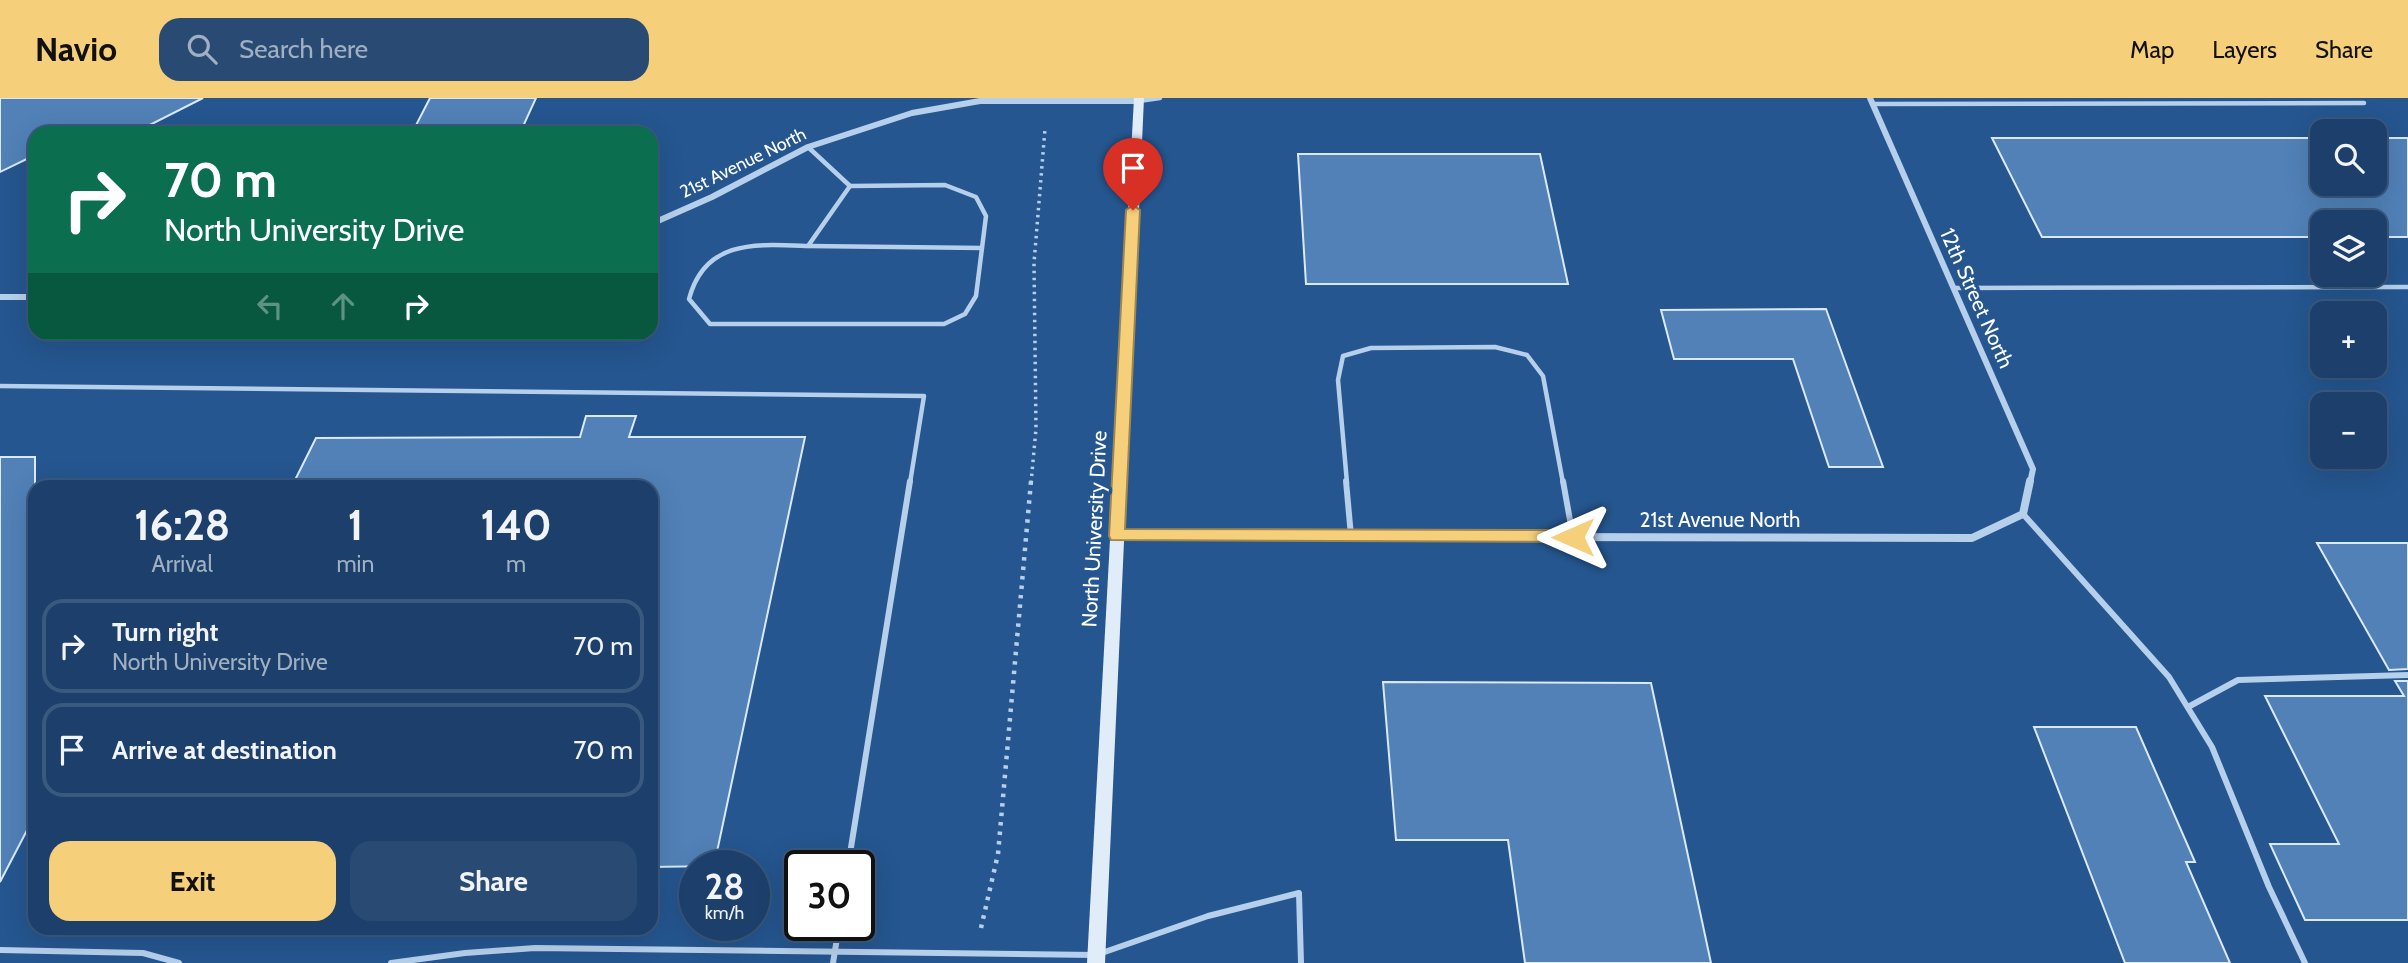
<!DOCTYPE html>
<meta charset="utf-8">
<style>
:root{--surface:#1c406b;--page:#294b73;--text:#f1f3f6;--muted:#a0afc1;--line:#3a597e;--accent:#f5cf7a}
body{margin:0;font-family:Cabin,sans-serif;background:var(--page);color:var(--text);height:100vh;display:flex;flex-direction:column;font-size:26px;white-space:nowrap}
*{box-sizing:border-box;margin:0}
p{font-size:23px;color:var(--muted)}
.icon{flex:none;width:38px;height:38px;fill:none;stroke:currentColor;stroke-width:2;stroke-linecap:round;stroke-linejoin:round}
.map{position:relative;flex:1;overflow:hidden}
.side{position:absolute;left:28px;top:382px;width:630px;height:455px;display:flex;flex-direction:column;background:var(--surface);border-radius:21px;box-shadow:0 7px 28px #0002,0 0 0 2px var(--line)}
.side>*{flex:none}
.top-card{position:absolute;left:28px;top:28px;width:630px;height:214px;border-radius:21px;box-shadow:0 7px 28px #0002,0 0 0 2px var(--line);background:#0b6e4f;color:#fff;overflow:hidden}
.tools{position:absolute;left:2310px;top:21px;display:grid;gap:14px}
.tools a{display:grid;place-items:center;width:77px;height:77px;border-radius:14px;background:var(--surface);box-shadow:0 7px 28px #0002,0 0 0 2px var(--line);font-size:35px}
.speed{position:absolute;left:679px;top:752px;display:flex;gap:14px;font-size:35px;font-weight:700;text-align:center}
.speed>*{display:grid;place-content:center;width:91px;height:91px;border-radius:50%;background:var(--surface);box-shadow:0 7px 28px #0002,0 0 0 2px var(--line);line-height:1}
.speed small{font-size:18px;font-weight:400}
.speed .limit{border:4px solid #111;border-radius:10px;background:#fff;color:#111}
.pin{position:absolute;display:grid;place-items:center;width:60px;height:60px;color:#fff;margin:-72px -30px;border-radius:50% 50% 50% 0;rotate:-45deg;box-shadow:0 0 7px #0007}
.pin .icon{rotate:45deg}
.me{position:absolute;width:77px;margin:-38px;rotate:270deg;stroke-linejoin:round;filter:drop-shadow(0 0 5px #0008)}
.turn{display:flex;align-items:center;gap:24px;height:147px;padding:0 21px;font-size:32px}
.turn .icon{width:91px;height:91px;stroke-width:2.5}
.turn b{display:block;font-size:49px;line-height:60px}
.lanes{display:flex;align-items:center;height:66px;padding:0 21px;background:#0003;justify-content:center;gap:35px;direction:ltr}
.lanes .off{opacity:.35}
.eta{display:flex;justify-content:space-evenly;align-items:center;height:119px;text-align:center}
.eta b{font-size:42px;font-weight:700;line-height:49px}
.cta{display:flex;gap:14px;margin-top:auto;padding:14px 21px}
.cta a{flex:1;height:80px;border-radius:21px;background:var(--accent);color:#111;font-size:28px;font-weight:700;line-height:80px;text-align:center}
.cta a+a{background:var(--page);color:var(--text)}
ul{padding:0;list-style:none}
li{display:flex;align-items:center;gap:21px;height:94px;margin:0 14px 10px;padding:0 7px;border:4px solid var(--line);border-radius:21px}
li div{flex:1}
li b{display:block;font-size:26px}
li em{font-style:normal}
header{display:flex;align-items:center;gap:42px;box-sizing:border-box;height:98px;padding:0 35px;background:var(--accent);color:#111}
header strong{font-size:33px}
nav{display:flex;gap:38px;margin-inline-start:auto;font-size:24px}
.search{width:490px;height:63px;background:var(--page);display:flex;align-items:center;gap:18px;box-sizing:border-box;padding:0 24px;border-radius:21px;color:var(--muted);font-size:26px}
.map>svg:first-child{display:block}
.building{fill:#5181b7;stroke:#dae9f8;stroke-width:2}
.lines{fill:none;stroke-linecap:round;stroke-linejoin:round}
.path-far1{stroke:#b6cfeb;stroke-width:3.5;stroke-dasharray:2.5 4.5;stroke-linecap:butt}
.path{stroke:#b6cfeb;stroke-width:4.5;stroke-dasharray:3.5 6;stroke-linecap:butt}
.service-far1{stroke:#b6cfeb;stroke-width:4.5}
.service{stroke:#b6cfeb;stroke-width:6}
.minor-far1{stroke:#b6cfeb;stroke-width:6}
.minor{stroke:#b6cfeb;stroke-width:8}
.secondary{fill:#e1ecf9;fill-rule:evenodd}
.route{fill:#f5cf7a;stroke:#9f874f;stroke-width:2}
.labels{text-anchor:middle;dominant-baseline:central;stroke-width:7;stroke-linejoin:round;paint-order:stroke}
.far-street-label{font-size:18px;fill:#fff;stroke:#25568f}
.street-label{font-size:21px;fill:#fff;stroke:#25568f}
</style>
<header>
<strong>Navio</strong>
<div class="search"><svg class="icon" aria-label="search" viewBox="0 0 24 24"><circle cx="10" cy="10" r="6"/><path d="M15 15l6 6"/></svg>Search here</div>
<nav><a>Map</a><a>Layers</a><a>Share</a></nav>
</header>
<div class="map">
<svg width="2408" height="865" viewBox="0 0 2408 865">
<rect width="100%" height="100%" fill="#25568f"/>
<g class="building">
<path d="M0,0H203L134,35H35V57L0,74Z"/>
<path d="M430,0H536L520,35H412Z"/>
<path d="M1992,40H2322V86H2375V40H2408V139H2375V124H2322V139H2042Z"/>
<path d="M1298,56H1540L1568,186H1306Z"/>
<path d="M1826,211L1883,369H1829L1793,261H1674L1661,212Z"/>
<path d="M586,318H636L629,339H805L714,768L651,769V388H292L316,340L580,339Z"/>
<path d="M0,359H35V717L0,784Z"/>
<path d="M2317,445H2408V571L2389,572Z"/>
<path d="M2395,583H2408V822H2305L2270,746H2339L2265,598H2404Z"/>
<path d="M1383,584L1651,585L1711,865H1525L1508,742H1396Z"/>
<path d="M2034,629H2136L2195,764H2186L2230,865H2125Z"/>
</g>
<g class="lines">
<path class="path-far1" d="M1031,385L1036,331L1034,165L1045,31"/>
<path class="path" d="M981,830L998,756L1031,383"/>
<g class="service-far1">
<path d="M1139,3L1160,0"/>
<path d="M1873,6L2364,5"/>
<path d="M808,49L850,88"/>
<path d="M945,87L976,99L986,118L976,198L965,216L944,226H710L689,201C705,141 756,146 808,148L850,88Z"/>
<path d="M808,148L982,150"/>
<path d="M1954,190L2408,189"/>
<path d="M0,288L924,298L910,385"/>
<path d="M1347,385L1338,282L1343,258L1371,250L1495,249L1527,257L1543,278L1563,385"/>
</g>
<g class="service">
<path d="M1346,383L1351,438"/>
<path d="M1563,383L1573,439"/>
<path d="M2023,416L2169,579L2212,649L2269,789L2305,865"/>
<path d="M2188,609L2238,582L2408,577"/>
<path d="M848,768L910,383"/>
<path d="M0,852L143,855L179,865"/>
<path d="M391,865L465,855L535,850L1096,857L1208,818L1299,795L1301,865"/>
<path d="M833,865L839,828"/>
</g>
<g class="minor-far1">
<path d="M1870,0L2033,371L2030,385"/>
<path d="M651,126L712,99L808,49L912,15L980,3H1139"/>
<path d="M0,199H35"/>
</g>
<path class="minor" d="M1117,438L1972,440L2023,416L2030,383"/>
<path class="secondary" d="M1134,0H1144L1105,865H1087Z"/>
</g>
<path class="route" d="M1133,107L1140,112L1125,431L1573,432L1579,434L1581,439L1579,444L1111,442L1109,438L1126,112Z"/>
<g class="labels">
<g class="far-street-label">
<text transform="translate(743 65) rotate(-26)">21st Avenue North</text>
</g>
<g class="street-label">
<text transform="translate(1977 200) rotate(66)">12th Street North</text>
<text x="1720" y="421">21st Avenue North</text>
<text transform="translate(1094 431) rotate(-87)">North University Drive</text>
</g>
</g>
</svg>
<div class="tools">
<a><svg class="icon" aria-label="search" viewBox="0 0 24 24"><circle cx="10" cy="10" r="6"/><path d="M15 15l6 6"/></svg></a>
<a><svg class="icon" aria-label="layers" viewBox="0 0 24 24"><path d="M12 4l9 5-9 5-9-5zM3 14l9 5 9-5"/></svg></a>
<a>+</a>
<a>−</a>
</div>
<div class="speed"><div>28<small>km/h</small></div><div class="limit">30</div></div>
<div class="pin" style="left:1133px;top:112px;background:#d93025"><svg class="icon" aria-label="arrive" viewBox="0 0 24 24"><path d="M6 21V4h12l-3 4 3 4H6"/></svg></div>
<svg class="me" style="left:1573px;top:439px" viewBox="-20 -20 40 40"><path d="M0-17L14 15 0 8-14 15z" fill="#f5cf7a" stroke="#fff" stroke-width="4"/></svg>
<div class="top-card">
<div class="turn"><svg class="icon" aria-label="right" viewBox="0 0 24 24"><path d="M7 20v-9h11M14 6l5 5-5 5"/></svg><div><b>70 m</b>North University Drive</div></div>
<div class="lanes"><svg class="icon off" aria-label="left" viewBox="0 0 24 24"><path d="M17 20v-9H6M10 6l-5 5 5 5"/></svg><svg class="icon off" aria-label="ahead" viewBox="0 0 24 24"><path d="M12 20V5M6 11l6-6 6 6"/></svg><svg class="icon" aria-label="right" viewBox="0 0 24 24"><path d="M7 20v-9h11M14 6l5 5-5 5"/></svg></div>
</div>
<section class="side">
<div class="eta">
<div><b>16:28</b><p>Arrival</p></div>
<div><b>1</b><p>min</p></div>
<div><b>140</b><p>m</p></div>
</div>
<ul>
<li><svg class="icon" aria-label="right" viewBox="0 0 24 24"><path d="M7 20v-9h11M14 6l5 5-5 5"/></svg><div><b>Turn right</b><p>North University Drive</p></div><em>70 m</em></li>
<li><svg class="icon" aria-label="arrive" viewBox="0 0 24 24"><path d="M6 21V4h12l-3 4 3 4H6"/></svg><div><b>Arrive at destination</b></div><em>70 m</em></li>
</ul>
<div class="cta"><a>Exit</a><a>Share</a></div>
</section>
</div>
